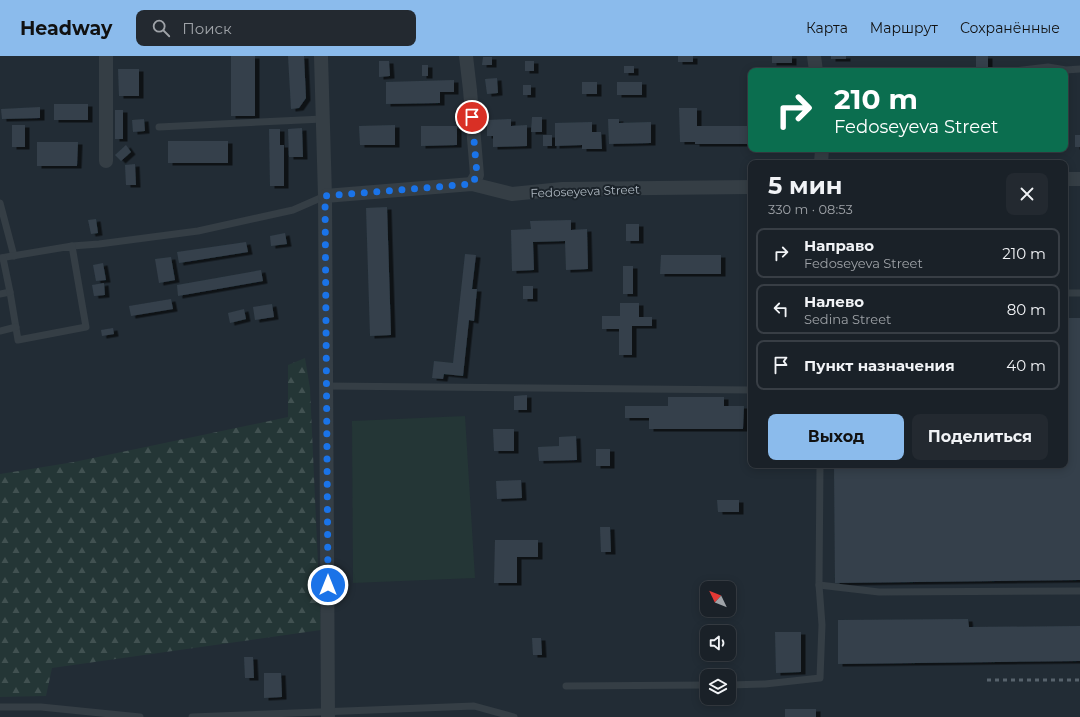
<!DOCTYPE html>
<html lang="ru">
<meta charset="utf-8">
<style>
:root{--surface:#1a2128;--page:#232930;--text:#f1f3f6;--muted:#9fa3a8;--line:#383e45;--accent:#8bbbec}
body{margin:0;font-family:Montserrat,sans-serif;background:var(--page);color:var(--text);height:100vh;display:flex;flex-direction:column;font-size:15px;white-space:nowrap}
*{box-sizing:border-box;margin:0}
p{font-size:13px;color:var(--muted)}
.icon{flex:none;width:22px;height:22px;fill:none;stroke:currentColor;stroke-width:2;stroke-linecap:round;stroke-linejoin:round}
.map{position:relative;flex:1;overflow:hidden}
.side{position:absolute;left:748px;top:104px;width:320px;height:308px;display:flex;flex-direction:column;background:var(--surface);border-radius:8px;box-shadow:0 2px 10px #0003,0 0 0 1px var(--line)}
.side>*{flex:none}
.banner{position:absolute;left:748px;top:12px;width:320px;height:84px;border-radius:8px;box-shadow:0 2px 10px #0003,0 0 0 1px var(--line);background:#0b6e4f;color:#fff;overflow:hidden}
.needle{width:26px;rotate:313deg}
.fabs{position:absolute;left:700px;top:525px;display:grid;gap:8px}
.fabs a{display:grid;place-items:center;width:36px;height:36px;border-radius:8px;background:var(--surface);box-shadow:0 2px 10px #0003,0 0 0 1px var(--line);font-size:20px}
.pin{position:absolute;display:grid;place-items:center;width:34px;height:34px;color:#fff;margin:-17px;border:2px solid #fff;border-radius:50%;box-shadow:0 1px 4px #0007}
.me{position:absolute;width:44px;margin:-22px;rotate:0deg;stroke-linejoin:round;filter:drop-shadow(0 0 3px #0008)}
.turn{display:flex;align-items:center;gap:14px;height:84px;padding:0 20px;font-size:18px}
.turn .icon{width:52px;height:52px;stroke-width:2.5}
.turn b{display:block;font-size:28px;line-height:34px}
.round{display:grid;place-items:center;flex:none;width:42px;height:42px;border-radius:8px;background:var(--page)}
.overview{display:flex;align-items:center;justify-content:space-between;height:68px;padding:0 20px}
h1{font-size:24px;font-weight:700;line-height:30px}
.primary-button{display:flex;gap:8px;margin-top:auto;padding:8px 20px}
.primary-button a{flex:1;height:46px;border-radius:8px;background:var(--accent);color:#111;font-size:16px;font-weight:700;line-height:46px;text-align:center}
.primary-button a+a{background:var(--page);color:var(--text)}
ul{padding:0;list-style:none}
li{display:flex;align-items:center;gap:12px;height:50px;margin:0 8px 6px;padding:0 12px;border:2px solid var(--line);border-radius:8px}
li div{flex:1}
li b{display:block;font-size:15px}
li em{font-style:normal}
header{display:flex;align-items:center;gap:24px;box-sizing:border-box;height:56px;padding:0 20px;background:var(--accent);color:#111}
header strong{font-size:19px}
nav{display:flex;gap:22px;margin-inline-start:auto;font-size:14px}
.search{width:280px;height:36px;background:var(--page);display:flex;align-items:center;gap:10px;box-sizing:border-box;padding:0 14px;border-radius:8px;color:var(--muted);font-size:15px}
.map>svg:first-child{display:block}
.grass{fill:#243636}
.forest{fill:url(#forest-firs)}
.building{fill:#34404b;filter:url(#shadow)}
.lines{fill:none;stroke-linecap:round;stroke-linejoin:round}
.lane{stroke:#353e45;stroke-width:7}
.street{stroke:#353e45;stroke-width:14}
.rail{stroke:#57626c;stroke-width:3;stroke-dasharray:4 4;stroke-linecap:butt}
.route{stroke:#1a73e8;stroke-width:7;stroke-dasharray:0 12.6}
.labels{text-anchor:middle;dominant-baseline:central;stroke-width:4;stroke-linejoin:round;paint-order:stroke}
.street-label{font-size:12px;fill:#afb9c2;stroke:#1b232a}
</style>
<header>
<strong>Headway</strong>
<div class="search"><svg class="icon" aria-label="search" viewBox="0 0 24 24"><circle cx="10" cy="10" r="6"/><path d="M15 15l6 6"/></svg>Поиск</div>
<nav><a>Карта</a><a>Маршрут</a><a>Сохранённые</a></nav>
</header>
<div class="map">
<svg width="1080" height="661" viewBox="0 0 1080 661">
<defs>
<pattern id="forest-firs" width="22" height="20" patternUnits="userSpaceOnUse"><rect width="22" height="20" fill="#243636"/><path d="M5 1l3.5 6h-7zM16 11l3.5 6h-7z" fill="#415151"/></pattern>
<filter id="shadow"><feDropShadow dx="4.5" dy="2.5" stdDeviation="0" flood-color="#0009"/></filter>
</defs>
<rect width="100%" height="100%" fill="#222c35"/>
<path class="grass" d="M465,360L475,522L353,527L352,365Z"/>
<path class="forest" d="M305,302L310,332L321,574L52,612L46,640L0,641V418L74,406L288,361V309Z"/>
<g class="building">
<rect x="231" y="0" width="24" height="60"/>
<path d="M288,0H304L306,42L299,52L291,53Z"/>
<rect x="678" y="0" width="15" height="6"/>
<rect x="772" y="0" width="20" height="7"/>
<rect x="831" y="0" width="15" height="3"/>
<rect x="976" y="0" width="12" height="12"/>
<path d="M483,1H492V9H482Z"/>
<path d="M379,5H389L390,20L379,21Z"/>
<rect x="525" y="5" width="9" height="10"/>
<rect x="422" y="9" width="6" height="11"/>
<rect x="624" y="10" width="10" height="7"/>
<path d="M118,13H139V40H119Z"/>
<path d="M497,22L498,37L487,38L485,23Z"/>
<path d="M454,24V36H440V47L386,48V26Z"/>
<rect x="582" y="26" width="15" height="12"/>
<rect x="617" y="26" width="25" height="13"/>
<rect x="523" y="29" width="8" height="10"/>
<rect x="54" y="48" width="34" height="16"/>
<path d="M40,51V62L2,63L1,53Z"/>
<path d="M679,52H697V70H751V88H695V86H680Z"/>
<rect x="115" y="54" width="8" height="29"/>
<path d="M532,61H542V76H531Z"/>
<path d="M144,63L145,75L133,76L132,64Z"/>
<path d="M511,63V70L527,69V90L493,91V80H487V64Z"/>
<path d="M608,63H619V67L651,66V87L609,88Z"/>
<path d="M592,66V76H601L602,93H582V89L555,90V67Z"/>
<rect x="12" y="69" width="13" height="22"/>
<path d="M395,69V89H360L359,70Z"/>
<path d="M421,70H457V89L421,90Z"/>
<path d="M302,72L303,101H289L288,73Z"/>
<path d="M269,73H280V89H284V130H270Z"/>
<rect x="543" y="79" width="9" height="11"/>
<rect x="1075" y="79" width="5" height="12"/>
<rect x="168" y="85" width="60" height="22"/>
<path d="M37,86H78L77,110H37Z"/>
<path d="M126,89L131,96L121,105L115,99Z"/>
<path d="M135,108L136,129H126L125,109Z"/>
<path d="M387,151L391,279L370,280L366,152Z"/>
<path d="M96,163L98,177L91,178L88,164Z"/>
<path d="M571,164V174L587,173L588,213L566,214L565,185L533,186L534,214L512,215L511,174L531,173L530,165Z"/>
<rect x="626" y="168" width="13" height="17"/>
<path d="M285,177L287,188L271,190L270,180Z"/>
<path d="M246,186L248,196L179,207L177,196Z"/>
<path d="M465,198L476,199L472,233H477L474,265L469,264L463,320L444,318L443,323L432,322L434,305L453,307Z"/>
<path d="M661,199H721V218H660Z"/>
<path d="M171,201L175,224L159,227L155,203Z"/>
<path d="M103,207L106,224L96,225L93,209Z"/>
<rect x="623" y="210" width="10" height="28"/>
<path d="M261,214L263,225L178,240L177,229Z"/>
<path d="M104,227L105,239L94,240L92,229Z"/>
<rect x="523" y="230" width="10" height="13"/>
<path d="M171,243L173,253L131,260L129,250Z"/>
<path d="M620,247H639V261H652V270H632V299H619V273H602V260H620Z"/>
<path d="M272,248L274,261L255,264L253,251Z"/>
<path d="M244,253L246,263L230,267L228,257Z"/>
<path d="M1065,262H1080V524L835,527L834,409H1065Z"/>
<path d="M113,272L114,278L102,280L101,274Z"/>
<path d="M527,339V354H514V340Z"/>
<path d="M668,341H724V350H744L743,373H649V362H625V350H668Z"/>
<path d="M493,373H514V395H494Z"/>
<path d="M576,380L577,404L539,405L538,391L559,390V381Z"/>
<rect x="596" y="393" width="14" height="17"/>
<path d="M521,424L522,442L497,443L496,425Z"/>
<path d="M717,444H739V456H718Z"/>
<path d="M600,471H610L611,496H601Z"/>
<path d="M495,484H538V501H517V527H494Z"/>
<path d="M968,563L969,571L1080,570V605L838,608V564Z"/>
<path d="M775,576H801V616L776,617Z"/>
<path d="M532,582H541L542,599H533Z"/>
<path d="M244,601H253L254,622H245Z"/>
<path d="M264,617H281L282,641L264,642Z"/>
<rect x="785" y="653" width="31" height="8"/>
</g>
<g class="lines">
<g class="lane">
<path d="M1013,15L1048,11L1066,14L1080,13"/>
<path d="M159,71L323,63"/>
<path d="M0,147L14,200"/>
<path d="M72,190L99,188L198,175L293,154L325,140"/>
<path d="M0,202L72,190L86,271L18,284L10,236L0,238"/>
<path d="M3,202L10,236"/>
<path d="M1065,237H1080"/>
<path d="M0,275L16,271"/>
<path d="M326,330L751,334"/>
<path d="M820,409L819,529L879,536L1080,535"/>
<path d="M729,629L765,628L820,622L822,569L819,529"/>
<path d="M566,630L707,629"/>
<path d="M0,651H41L140,661"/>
<path d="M192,661L474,650L514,661"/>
</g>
<g class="street">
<path d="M106,0V105"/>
<path d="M321,0L325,140L328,661"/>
<path d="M466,0L470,34L477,119L472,128"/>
<path d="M814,0L816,15"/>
<path d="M821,107L822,93"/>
<path d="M1065,123H1080"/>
<path d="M325,140L472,128L512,138L562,133L751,131"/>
</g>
<path class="rail" d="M987,624H1080"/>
</g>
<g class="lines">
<path class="route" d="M328,529L325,140L472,128L477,119L472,61"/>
</g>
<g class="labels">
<g class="street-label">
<text transform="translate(585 135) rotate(-2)">Fedoseyeva Street</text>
</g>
</g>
</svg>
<div class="fabs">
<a><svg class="needle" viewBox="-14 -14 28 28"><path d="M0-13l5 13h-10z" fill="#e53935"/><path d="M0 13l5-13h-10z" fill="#9fa3a8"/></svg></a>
<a><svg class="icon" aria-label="sound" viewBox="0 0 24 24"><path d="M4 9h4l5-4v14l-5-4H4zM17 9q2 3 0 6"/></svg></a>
<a><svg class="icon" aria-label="layers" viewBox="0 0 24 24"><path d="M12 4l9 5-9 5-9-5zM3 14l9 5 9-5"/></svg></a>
</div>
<div class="pin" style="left:472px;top:61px;background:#d93025"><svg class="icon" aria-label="arrive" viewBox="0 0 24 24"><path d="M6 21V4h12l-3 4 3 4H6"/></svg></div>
<svg class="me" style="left:328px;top:529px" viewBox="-20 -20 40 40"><circle r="17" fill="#1a73e8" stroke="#fff" stroke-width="3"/><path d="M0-11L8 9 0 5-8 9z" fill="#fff"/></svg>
<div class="banner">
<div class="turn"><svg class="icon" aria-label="right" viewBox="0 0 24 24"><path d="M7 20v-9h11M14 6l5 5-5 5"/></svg><div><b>210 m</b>Fedoseyeva Street</div></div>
</div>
<section class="side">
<div class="overview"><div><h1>5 мин</h1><p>330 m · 08:53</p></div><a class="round"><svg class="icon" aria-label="close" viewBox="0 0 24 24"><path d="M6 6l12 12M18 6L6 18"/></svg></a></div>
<ul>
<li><svg class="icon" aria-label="right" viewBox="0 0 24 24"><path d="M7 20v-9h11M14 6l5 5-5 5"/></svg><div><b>Направо</b><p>Fedoseyeva Street</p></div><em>210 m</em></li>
<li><svg class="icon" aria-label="left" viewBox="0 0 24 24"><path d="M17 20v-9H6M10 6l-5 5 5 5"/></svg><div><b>Налево</b><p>Sedina Street</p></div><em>80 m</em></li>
<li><svg class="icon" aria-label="arrive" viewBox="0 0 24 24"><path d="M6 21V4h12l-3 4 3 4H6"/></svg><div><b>Пункт назначения</b></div><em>40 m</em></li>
</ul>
<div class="primary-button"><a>Выход</a><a>Поделиться</a></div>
</section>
</div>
